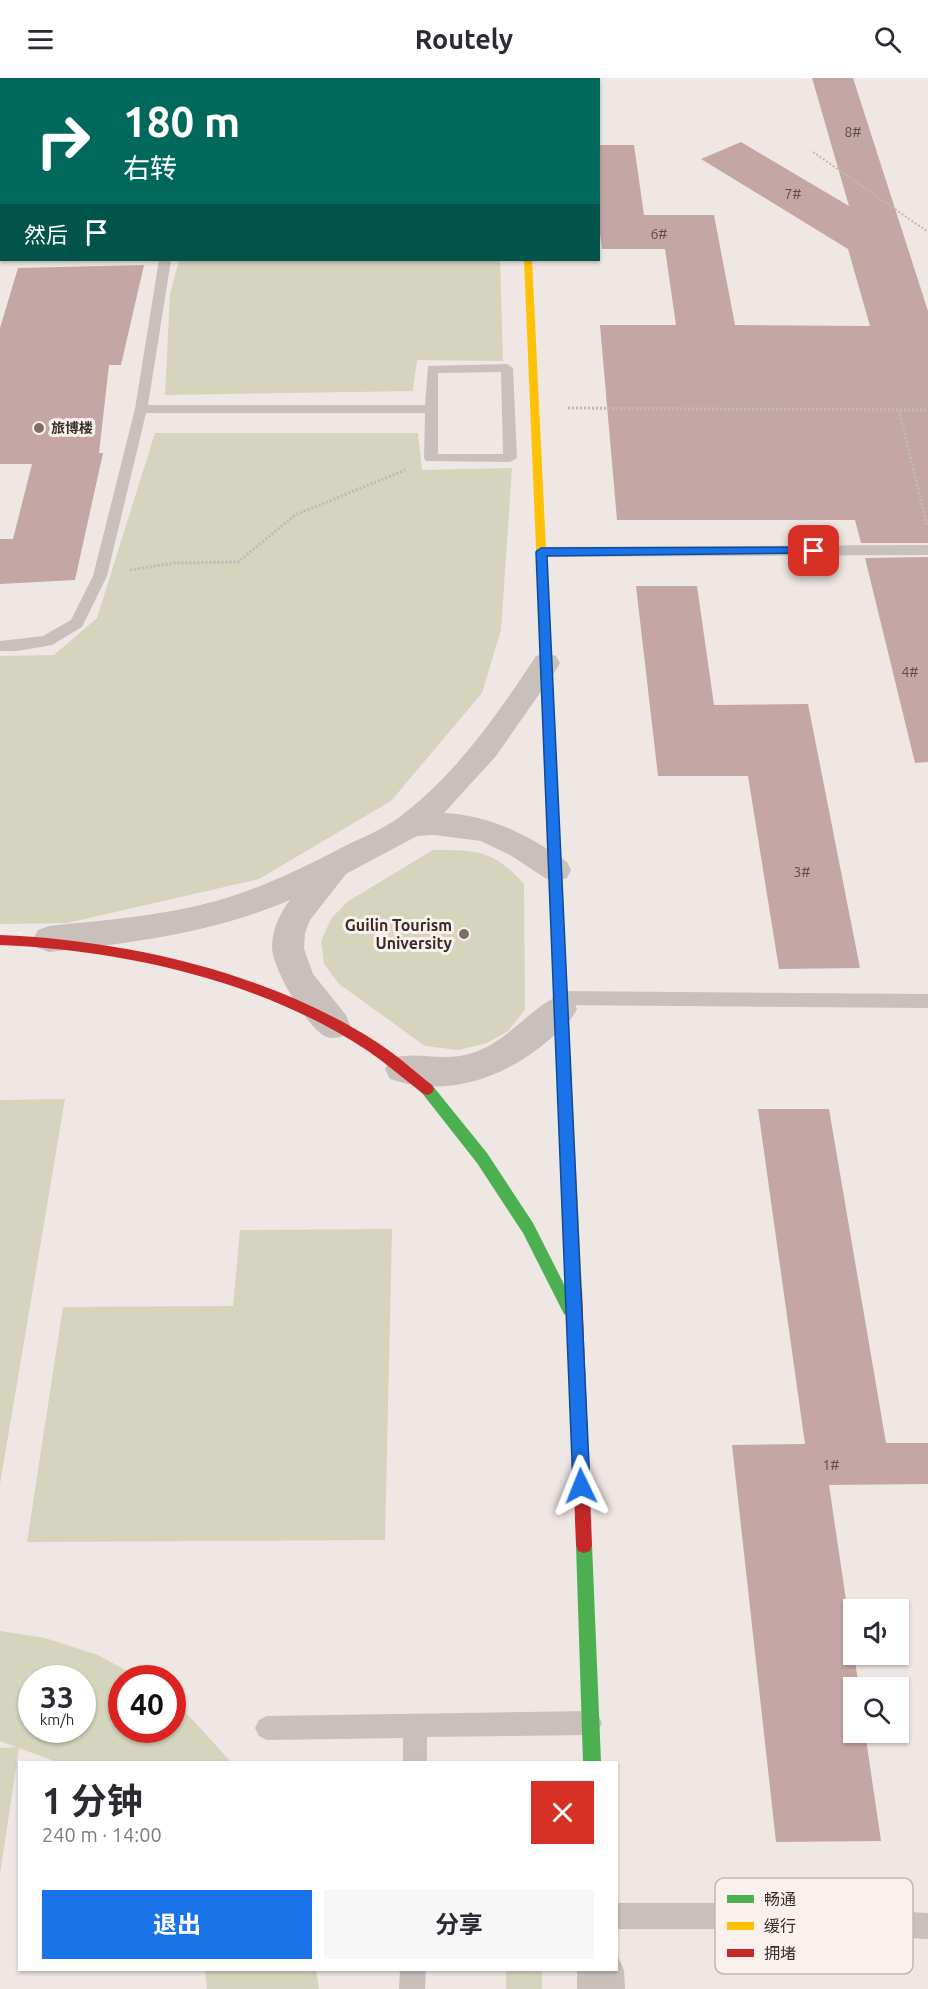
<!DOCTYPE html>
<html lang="zh">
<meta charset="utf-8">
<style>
:root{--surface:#fff;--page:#f7f7f7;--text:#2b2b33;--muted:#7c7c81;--accent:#1a73e8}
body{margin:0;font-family:Ubuntu,"Noto Sans SC",sans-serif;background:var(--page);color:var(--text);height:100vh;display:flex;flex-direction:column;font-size:22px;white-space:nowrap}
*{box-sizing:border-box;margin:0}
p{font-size:20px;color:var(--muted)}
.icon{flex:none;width:33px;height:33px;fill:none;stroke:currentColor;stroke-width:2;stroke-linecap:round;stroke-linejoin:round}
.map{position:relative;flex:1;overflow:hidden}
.side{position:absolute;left:18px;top:1683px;width:600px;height:210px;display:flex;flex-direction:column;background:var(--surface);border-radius:0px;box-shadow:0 2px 4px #0004}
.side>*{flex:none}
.guide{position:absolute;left:0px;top:0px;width:600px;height:183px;box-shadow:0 2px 4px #0004;background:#00695c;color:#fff;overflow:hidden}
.buttons{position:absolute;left:843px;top:1521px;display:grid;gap:12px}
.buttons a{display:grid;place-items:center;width:66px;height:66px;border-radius:0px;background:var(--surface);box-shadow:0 2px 4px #0004;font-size:30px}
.speed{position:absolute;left:18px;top:1587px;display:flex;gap:12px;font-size:30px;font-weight:700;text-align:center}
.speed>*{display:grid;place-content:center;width:78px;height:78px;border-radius:50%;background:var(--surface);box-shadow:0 2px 4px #0004;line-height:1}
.speed small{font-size:15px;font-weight:400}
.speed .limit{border:9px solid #d22;background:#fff;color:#111}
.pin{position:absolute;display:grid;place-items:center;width:51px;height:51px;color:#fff;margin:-26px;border-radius:12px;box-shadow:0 3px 9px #0006}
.me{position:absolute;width:66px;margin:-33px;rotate:358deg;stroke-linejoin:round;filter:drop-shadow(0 0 4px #0008)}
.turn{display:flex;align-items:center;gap:21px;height:126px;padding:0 24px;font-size:27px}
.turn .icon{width:78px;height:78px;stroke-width:2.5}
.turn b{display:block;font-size:42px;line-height:51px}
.then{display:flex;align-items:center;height:57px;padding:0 24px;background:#0003;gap:12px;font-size:22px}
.round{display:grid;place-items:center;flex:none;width:63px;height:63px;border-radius:0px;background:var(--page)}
.summary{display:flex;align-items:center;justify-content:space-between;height:102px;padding:0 24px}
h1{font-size:36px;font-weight:700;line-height:45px}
.cta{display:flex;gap:12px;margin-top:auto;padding:12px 24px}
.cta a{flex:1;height:69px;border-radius:0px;background:var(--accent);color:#fff;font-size:24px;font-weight:700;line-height:69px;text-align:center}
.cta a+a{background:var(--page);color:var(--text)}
header{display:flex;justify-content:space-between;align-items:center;height:78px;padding:0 24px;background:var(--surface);font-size:27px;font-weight:700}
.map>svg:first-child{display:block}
.green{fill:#d5d4bd;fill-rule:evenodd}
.building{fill:#c4a7a5}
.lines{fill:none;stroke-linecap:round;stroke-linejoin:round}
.path-far1{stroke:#c2b8b4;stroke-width:2;stroke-dasharray:2 2;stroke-linecap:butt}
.path{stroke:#c2b8b4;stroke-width:3;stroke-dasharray:2 2;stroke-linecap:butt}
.lane{fill:#c9c0bc;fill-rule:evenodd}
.street{fill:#c9c0bc;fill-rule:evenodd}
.fast{fill:#4caf50;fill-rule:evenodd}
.slow{fill:#ffc107;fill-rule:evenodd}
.jam{fill:#c62828;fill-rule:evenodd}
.route{fill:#1a73e8;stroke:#114b97;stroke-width:1.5}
.poi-dot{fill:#7a6d6b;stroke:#fbf1ec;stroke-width:2}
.labels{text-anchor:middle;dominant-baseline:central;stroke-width:6;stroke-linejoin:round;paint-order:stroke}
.number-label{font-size:14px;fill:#5d4b49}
.far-poi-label{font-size:14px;font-weight:bold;fill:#3b2c2a;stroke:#fbf1ec;text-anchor:start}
.poi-label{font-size:16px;font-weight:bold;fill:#3b2c2a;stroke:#fbf1ec;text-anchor:end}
.key{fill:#fbf1ec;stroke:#c1b6b2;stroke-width:1.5}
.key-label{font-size:16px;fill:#3b2c2a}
</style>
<header><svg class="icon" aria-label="menu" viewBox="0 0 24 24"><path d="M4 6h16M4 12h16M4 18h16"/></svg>Routely<svg class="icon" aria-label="search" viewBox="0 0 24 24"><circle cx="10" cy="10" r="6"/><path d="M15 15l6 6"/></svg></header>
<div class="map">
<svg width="928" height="1911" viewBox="0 0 928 1911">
<rect width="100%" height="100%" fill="#efe7e4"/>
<g class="green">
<path d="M0,0H355L2,2L0,6Z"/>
<path d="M179,182H500L503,283L417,282L413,313L165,317L170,216Z"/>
<path d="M155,355H418L422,392L512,390L501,552L482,615L391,723L259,801L67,845L0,846V578L54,577L97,540Z"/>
<path d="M433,772C478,772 493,772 524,806L525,932L508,953L487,965L458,972L425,968L339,906L324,886L321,863L331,841L347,824Z"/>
<path d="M65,1021L0,1406V1022Z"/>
<path d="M392,1151L385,1462L27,1464L63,1229L233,1228L240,1152Z"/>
<path d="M0,1553L45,1560L98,1577L140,1600H122V1652H172L173,1625L191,1640L231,1684H57L19,1670L0,1796V1670L16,1669L0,1663ZM32,1600H82V1652H32Z"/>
<path d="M205,1892H316L319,1911H207Z"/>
<rect x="506" y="1892" width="36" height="19"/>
</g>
<g class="building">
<path d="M812,0H853L928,233V465H861L855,442H617L600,247H676L665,171H602L598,140V67H634L644,137H714L735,247L870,248L848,171L701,81L741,64L849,128Z"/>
<path d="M144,187L121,287H109L99,375H103L75,502L0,506V461H13L32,386H0V250L18,190Z"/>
<path d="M928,479V684L915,685L865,480Z"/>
<path d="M636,508H697L714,627L808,626L860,890L779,891L748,698H658Z"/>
<path d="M758,1031H829L886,1365H928V1406L829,1407L859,1610H854V1654H865L881,1763L776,1764L732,1367L805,1366Z"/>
</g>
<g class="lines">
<path class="path-far1" d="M813,74L928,154"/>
<g class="path">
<path d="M568,330L928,332"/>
<path d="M899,332L927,447"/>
<path d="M130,492L174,485L238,484L295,437L405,392"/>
</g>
<g class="lane">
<rect x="375" y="0" width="10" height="2"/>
<rect x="0" y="151" width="2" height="6"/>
<path d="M159,182H171L148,327H425L428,288L507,286L513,290L517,380L510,384L426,383L424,380L425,335H146L107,498L82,549L52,567L17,573H0V563L43,558L71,542L93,498L135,331ZM501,294L503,376H438V295Z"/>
<path d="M928,467V477L541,479L534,474L541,469Z"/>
<path d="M561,913L928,916V930L561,927L555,925L552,920L555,915Z"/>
<path d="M590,1633L598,1637L602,1645L598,1653L590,1657L427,1659V1684H403V1660L267,1662L259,1658L255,1650L259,1642L267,1638Z"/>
<path d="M616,1825H732L928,1835V1861L732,1851H616Z"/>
<path d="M400,1892H426L425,1911H399Z"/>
</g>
<g class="street">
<path d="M534,0H557L533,2Z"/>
<rect x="0" y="4" width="2" height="12"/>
<path d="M546,575L556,578L560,585L556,592L496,678L444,735C491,737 529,758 567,784L571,792L567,800L556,804L545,800L510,777L481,763L434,757L417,758L346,796L310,842L305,855L304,871L313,896L346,937L350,947L346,957C338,960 331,962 323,957C306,947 272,890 272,869C272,852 280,835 290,822C212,855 132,865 49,874L38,870L33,861L38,852L49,848C105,842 161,838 216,823C259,811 301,791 341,770C361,760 384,751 401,738C457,695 498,636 536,578Z"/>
<path d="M561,917L573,921L577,931C571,944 560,952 549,962C506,999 447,1021 390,1001L385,991L390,981C415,972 442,985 472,975C508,964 531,928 561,917Z"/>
<path d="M616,1875L624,1892L625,1911H577V1892H616Z"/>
</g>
<g class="fast">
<path d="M541,468L546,471L559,750L553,755L547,750L536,471Z"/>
<path d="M427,1005L432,1007L487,1075L533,1145L574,1226L577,1231L574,1236L569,1238L564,1236L523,1155L477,1085L422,1015L420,1011L422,1007Z"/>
<path d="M584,1459L590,1461L592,1467L601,1684H583L576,1467L578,1461Z"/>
</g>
<g class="slow">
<path d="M524,182H532L546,471L541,474L536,471Z"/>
<path d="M553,745L559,750L582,1212L579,1217L574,1219L569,1217L566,1212L547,750Z"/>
</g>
<g class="jam">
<path d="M0,857C126,862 271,895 378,965C397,977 414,993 432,1007L434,1011L432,1015L427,1017L422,1015C404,1001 387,986 368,973C263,903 124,872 0,867Z"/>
<path d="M574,1205L579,1207L582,1212L592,1467L590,1473L584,1475L578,1473L576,1467L566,1212L569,1207Z"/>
</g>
</g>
<path class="route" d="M814,469L820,473L818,475L547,478L590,1408L587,1414L581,1417L576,1414L573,1408L536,474L541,470Z"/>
<g class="poi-dot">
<circle cx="39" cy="350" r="6"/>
<circle cx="464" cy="856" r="6"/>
</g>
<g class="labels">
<g class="number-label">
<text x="853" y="54">8#</text>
<text x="793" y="116">7#</text>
<text x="659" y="156">6#</text>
<text x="910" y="594">4#</text>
<text x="802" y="794">3#</text>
<text x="831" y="1387">1#</text>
</g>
<g class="far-poi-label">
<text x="51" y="350">旅博楼</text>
</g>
<g class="poi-label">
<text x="452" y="847">Guilin Tourism<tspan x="452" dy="18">University</tspan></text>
</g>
</g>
<rect x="715" y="1800" width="198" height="96" rx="9" class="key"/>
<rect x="727" y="1817" width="27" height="8" fill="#4caf50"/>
<rect x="727" y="1844" width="27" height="8" fill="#ffc107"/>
<rect x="727" y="1871" width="27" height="8" fill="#c62828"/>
<g class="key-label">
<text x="764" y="1827">畅通</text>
<text x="764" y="1854">缓行</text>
<text x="764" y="1881">拥堵</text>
</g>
</svg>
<div class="buttons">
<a><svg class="icon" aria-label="sound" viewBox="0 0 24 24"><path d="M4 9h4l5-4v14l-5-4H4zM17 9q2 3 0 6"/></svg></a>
<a><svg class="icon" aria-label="search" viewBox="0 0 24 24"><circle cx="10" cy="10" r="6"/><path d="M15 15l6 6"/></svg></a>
</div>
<div class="speed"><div>33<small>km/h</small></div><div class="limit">40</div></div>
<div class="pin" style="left:814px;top:473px;background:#d93025"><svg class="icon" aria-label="arrive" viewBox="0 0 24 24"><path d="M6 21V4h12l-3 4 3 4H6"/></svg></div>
<svg class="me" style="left:581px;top:1408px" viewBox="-20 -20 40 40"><path d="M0-17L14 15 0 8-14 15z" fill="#1a73e8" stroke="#fff" stroke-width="4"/></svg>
<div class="guide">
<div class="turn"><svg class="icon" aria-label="right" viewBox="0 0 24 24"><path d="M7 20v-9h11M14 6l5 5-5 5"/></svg><div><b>180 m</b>右转</div></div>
<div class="then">然后<svg class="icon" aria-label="arrive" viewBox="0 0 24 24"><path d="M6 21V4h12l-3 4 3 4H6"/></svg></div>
</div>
<section class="side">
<div class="summary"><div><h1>1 分钟</h1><p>240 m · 14:00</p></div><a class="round" style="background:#d93025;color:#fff"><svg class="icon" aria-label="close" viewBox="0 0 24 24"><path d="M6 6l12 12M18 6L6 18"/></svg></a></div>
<div class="cta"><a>退出</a><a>分享</a></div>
</section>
</div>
